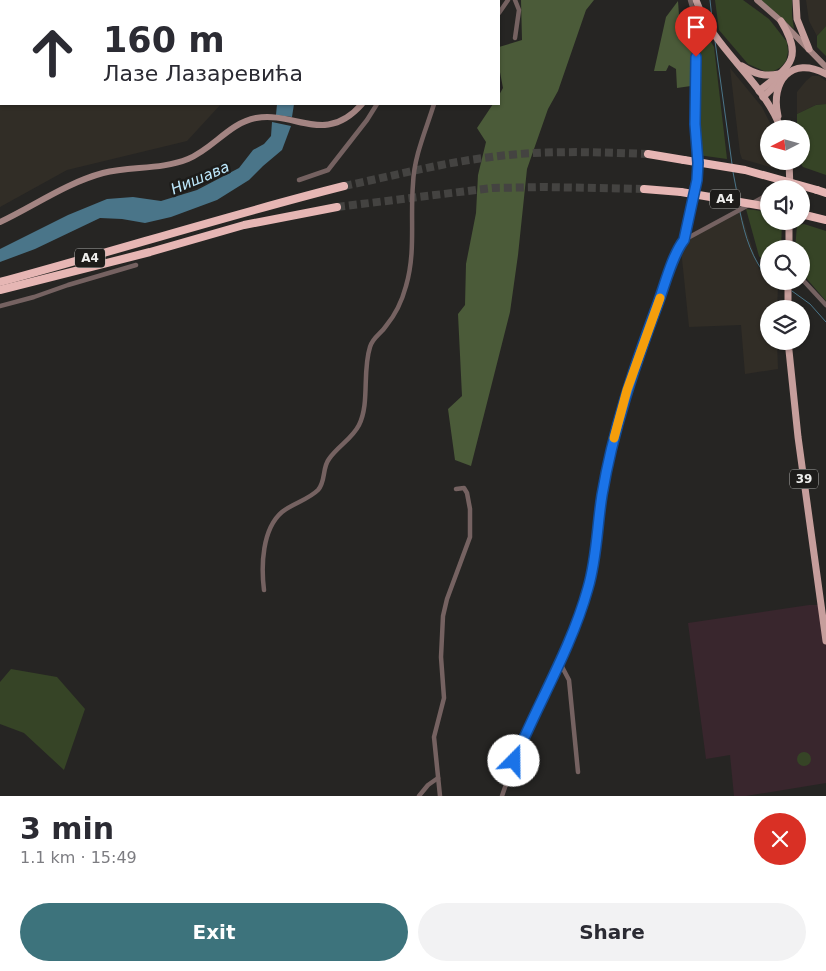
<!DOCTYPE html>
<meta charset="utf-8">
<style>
:root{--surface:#fff;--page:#f2f2f3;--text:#2b2b33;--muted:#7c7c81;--accent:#3d737c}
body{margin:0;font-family:"DejaVu Sans",sans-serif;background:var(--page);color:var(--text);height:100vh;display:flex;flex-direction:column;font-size:19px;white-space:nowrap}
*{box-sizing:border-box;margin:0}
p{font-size:16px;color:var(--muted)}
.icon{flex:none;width:28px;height:28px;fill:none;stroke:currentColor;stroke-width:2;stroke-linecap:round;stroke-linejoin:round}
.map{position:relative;height:796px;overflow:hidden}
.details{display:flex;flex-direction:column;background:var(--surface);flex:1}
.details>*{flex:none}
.top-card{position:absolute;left:0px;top:0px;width:500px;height:105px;box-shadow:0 1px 4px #0004;background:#fff;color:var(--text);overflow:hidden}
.needle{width:32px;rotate:264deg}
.tools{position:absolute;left:760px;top:120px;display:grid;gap:10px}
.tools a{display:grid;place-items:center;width:50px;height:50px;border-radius:50%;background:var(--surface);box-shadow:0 1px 4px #0004;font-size:25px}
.pin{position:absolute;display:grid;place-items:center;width:42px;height:42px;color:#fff;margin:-51px -21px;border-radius:50% 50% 50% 0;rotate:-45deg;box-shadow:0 0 5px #0007}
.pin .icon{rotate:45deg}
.me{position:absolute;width:55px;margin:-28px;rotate:22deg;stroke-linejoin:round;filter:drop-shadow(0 0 4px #0008)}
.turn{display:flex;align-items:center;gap:18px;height:105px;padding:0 20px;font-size:22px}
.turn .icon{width:65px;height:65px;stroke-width:2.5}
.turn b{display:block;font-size:35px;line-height:42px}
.round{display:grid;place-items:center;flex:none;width:52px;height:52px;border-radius:26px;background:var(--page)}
.head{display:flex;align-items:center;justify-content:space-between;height:85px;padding:0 20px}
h1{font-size:30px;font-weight:700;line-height:38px}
.button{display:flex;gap:10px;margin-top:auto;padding:10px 20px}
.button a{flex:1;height:58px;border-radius:30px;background:var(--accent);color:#fff;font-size:20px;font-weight:700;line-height:58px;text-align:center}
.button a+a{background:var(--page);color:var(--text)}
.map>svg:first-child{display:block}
.built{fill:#312d26}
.medical{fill:#39262d}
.green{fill:#364426}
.forest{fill:#4b5b39}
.water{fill:#4a7589}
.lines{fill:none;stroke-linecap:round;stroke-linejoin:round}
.stream{stroke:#4a7589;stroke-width:1}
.river{stroke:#4a7589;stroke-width:8}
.highway-tunnel{stroke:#444341;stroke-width:8;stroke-dasharray:8 4;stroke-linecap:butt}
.street{stroke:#756261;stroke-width:4.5}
.secondary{stroke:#a38482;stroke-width:6}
.primary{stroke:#c69e9c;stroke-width:7}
.highway{stroke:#e6b6b4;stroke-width:8}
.highway-bridge{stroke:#e6b6b4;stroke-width:8}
.route-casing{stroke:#114b97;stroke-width:12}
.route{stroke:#1a73e8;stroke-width:9}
.slow{stroke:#f59e0b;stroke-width:9}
.labels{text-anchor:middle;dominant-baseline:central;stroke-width:5;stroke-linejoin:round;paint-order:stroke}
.shield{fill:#1d1c1a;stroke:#afafad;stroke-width:1}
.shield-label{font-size:12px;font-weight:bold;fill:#eeeeec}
.water-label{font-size:15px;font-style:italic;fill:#bee9fd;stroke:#1d1c1a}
</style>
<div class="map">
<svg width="826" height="796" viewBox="0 0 826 796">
<rect width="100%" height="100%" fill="#262523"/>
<g class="built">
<path d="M0,0H254L1,1V104H221L187,141L67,170L0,207Z"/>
<path d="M806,0H826V26L817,36L809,21Z"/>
<path d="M730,68L762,107L773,129H769V161H783L784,171L742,159L740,153Z"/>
<path d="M812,76H819L826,81V104L816,105L797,114V92L806,81Z"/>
<path d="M740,210L759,269L771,284L778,288L777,309H769V341H777L778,369L745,374L741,325L689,327L681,249L684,242Z"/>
</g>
<path class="medical" d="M809,605H821L826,647V783L746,796H734L730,755L706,759L688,623Z"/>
<g class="green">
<path d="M715,0H743L769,19L787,42L788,52L786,61L781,67L774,71L766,72L748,64L719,30Z"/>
<path d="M761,0H792V16L794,29Z"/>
<path d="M826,26V56L817,47V36Z"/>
<path d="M704,30L714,47L727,159L698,155V69Z"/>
<path d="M826,104V175L803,167L799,161H801V129H797V114L816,105Z"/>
<path d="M746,209L769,212V221H782L781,249H769V269L759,256Z"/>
<path d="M804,224L826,231V301L801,272V249H795L797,225Z"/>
<path d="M11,669L57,677L85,709L64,770L24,733L0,724V682Z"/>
<circle cx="804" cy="759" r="7"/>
</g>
<g class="forest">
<path d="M521,0H594L586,10L558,91L548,109L527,169L518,255L510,312L471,466L455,460L448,409L462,396L458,314L465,305L466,264L476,213L478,175L486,142L477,128L493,104H499V95L503,88L499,67V47L522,40Z"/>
<path d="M678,1L679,15L693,25L696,34L691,61V86L677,88L676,69L669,65L666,71H654L666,17Z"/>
</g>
<g class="water">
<path d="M277,104H294L292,117L276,115Z"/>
<path d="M272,122L291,126L282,150L263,166L249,180L217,200L171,217L145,223L122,219L100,218L35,249L0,262V249L68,215L107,199L133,197L161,201L197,190L239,168L253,150L264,144L271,136Z"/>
</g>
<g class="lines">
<g class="stream">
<path d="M710,0L713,27"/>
<path d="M715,41L732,164"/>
<path d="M733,172L738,198"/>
<path d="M740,212C745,236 752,260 769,279"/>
<path d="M771,281L786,288"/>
<path d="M792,291L810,304L826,322"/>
</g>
<path class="river" d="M329,1L330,0"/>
<g class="highway-tunnel">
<path d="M344,186C393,176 441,163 491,157C542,150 596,152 648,154"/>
<path d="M337,207L492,188L545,187L644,189"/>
</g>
<g class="street">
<path d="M515,0L519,10L515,38"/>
<path d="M468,1L469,0"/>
<path d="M499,13L508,0"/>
<path d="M299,180L328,170L367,120L377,104"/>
<path d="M779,189L790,183"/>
<path d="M684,240L697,180L698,163L695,124L694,93L695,65L700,35L690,0"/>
<path d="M801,278L826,305"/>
<path d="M0,306L34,297L68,285L136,265"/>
<path d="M264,590C261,566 262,529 282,512C293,503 308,500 318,490C326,481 322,468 329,459C338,446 352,439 359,425C370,403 362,372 370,347C373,337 381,334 386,326C396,314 402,301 406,286C416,252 410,218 413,184C414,156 426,130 434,104"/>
<path d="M560,663L569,680L578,772"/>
<path d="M419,796L428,785L438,778"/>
<path d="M440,796L434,737L444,698L441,657L443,616L447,599L470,537V509L467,493L464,488L456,489"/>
<path d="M502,796C513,763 525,732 540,701C555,671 570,643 581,611C598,561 599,506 610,455C626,383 655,315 679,246L684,240L769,194"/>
</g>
<g class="secondary">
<path d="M757,0L781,21L826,67"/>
<path d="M457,1L459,0"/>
<path d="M0,222C34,206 66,183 103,173C131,166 161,170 188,159C213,149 229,123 256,118C296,111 325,146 362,104"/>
</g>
<g class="primary">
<path d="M696,0C713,49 763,80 781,129"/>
<path d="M796,0L797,19L809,49"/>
<path d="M742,66C755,74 764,77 779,74"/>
<path d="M759,91C790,66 804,59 781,21"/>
<path d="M763,97L779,82"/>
<path d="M778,116C770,82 791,55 826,74"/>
<path d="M789,161L790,189"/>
<path d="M789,249V221"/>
<path d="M788,309V281"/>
<path d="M788,341L798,437L826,641"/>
</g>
<g class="highway">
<path d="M648,154L684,160"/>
<path d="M644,189L681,192"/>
<path d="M817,190L826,193"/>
<path d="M801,214L826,220"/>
<path d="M0,282C115,251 229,215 344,186"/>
<path d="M0,290L150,252L244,225L337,207"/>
</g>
<g class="highway-bridge">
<path d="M684,160L745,170L817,190"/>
<path d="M681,192L769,207"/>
</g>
</g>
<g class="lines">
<g class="route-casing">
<path id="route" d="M514,761C538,703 571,649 588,588C597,558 597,526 602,495C613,430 634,368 657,306C664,288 672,255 684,240L697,180L698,163L695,124L696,57"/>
</g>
<use href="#route" class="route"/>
<path class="slow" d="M614,438L627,390L660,298"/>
</g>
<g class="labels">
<g class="shield">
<rect x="710" y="189.5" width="30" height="19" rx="4"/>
<rect x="75" y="248.5" width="30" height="19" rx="4"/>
<rect x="790" y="469.5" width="28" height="19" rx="4"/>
</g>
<g class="shield-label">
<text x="725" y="199">A4</text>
<text x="90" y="258">A4</text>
<text x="804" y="479">39</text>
</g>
<g class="water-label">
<text transform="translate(200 178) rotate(-23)">Нишава</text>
</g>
</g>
</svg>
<div class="tools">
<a><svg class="needle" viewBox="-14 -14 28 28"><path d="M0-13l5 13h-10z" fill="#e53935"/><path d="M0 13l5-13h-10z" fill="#7c7c81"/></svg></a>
<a><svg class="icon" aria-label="sound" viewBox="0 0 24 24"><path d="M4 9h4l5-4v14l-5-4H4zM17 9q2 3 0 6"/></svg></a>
<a><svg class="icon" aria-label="search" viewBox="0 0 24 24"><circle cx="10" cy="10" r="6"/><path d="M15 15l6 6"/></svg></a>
<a><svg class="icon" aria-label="layers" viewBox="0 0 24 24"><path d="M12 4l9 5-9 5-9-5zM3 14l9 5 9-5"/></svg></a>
</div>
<div class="pin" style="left:696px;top:57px;background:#d93025"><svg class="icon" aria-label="arrive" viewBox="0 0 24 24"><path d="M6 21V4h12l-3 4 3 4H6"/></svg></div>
<svg class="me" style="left:514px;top:761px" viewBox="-20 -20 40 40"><circle r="19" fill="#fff"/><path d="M0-13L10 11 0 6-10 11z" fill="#1a73e8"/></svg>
<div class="top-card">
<div class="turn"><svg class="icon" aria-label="ahead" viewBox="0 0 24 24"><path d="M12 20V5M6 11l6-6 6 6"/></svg><div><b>160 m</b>Лазе Лазаревића</div></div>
</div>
</div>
<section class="details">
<div class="head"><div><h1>3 min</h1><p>1.1 km · 15:49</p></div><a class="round" style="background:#d93025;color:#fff"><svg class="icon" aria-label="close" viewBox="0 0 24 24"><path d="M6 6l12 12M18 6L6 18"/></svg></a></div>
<div class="button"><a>Exit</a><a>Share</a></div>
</section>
